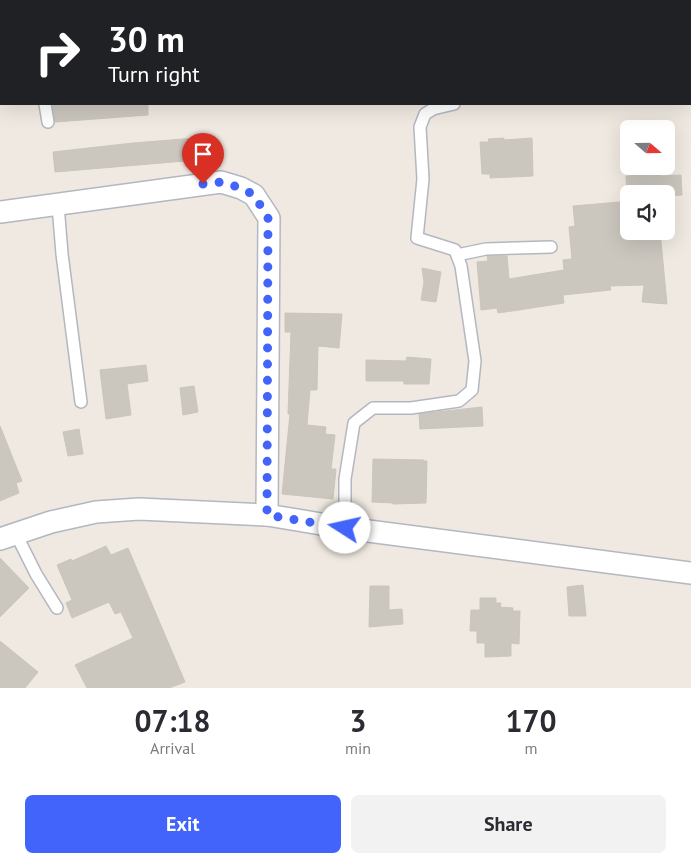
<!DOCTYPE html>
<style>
:root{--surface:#fff;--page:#f2f2f3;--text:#2b2b33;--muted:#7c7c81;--accent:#4264fb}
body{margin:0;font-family:"PT Sans",sans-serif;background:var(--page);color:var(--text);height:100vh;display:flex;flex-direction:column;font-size:19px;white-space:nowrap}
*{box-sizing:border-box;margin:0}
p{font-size:16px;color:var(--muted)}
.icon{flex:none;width:28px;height:28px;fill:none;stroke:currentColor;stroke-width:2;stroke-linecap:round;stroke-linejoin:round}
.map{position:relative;height:688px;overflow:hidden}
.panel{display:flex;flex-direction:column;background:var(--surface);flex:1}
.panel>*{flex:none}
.guide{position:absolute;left:0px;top:0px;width:691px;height:105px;box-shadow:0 5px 20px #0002;background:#202124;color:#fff;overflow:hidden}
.needle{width:32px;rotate:110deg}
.controls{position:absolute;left:620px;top:120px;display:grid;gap:10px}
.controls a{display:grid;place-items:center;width:55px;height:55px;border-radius:8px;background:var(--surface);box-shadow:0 5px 20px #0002;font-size:25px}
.pin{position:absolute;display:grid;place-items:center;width:42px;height:42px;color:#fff;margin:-51px -21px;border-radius:50% 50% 50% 0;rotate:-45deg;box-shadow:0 0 5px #0007}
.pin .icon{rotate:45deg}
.me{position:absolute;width:55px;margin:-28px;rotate:280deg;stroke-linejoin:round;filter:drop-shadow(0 0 4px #0008)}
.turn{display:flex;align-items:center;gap:18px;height:105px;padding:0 25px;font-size:22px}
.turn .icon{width:65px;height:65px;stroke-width:2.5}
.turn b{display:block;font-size:35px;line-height:42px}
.eta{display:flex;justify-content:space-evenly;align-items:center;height:85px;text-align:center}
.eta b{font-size:30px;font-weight:800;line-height:35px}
.cta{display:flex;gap:10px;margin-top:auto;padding:10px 25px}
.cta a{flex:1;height:58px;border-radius:8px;background:var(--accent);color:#fff;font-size:20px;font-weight:800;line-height:58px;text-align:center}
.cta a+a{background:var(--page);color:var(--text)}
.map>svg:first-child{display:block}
.building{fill:#cbc7bf;stroke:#cbc5ba}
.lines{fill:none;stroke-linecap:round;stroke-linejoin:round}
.service-casing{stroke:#b4b7c1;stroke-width:14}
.minor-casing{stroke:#b4b7c1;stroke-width:24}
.service{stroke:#fff;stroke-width:11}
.minor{stroke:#fff;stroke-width:21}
.route{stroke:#4264fb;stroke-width:9;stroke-dasharray:0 16.2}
</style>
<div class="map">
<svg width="691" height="688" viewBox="0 0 691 688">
<rect width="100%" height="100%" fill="#efe9e1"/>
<g class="building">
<path d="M53,104H148V115L55,122Z"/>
<path d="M196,138L197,160L55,172L53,152L133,143Z"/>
<path d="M504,138V140L532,138L533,176L490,178V174H482L480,142H489L488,139Z"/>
<path d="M661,174V176L681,175L682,195L668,196V194H653V192L627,194L626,176Z"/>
<path d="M620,202L623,228H629V231H660L667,304L642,302L644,285L610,286L611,290L563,295L564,303L512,311L498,313L497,308L481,310L477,262L488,261L487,256H507L509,279L564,270L563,260L572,259L569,227L575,226L573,206Z"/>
<path d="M422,268L441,272L436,302L421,300L424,282Z"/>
<path d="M285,313L342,314L339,348L318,346L317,390H310L307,425L326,427L325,434L335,435L331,469H336L333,499L282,494L290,414H288L291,332H285Z"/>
<path d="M407,357L431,359L429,384H404V381H366V360L406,361Z"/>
<path d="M146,365L148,381L127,384L131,415L106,419L100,370Z"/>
<path d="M194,386L198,412L183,415L180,388Z"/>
<path d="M482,407L483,426L420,429L419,414Z"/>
<path d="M0,426L22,481L16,483L19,493L0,501Z"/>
<path d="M79,429L83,454L68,456L63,432Z"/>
<path d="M373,459L424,460V461H427L426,503L393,504V503L372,502Z"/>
<path d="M106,546L111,555L128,548L185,682L169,688H87L75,665L133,638L121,612L115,614L109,602L72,618L66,603L72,600L57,565L71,559L72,561Z"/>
<path d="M0,558L29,588L0,617Z"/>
<path d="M583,585L586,616H569L567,587Z"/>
<path d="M370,586H389V610L402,609L403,624L369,627Z"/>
<path d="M480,598H496V603H501L500,607L513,608V611H520L519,644L511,643V656L485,657V643H477V631H470L471,610H480Z"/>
<path d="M0,641L38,672L25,688H0Z"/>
</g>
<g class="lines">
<g class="service-casing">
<g id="service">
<path d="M0,84L1,85"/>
<path d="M45,104L48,122"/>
<path d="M58,205L62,254L81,402"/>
<path d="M457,255L486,249L551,247"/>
<path d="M345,528V479L354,423L373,408H411L459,401L472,390L475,361L461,266L455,250L417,238L423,179L420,127L425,114L433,109L454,104"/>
<path d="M16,534L36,574L57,608"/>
</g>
</g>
<g class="minor-casing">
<g id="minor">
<path d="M285,0V1"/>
<path d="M690,91H691"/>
<path d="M0,212L221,182L241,188L254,195L269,218L267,515"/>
<path d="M0,539L51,522L96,512L139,509L267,515L345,528L691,573"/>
</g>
</g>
<use href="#service" class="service"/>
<use href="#minor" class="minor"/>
</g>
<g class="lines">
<path class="route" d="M203,184L221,182L241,188L254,195L268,218L267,515L345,528"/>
</g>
</svg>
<div class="controls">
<a><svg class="needle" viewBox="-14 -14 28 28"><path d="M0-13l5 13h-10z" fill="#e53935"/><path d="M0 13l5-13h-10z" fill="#7c7c81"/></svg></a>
<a><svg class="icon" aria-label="sound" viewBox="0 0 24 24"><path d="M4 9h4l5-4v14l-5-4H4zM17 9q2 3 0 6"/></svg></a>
</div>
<div class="pin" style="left:203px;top:184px;background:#d93025"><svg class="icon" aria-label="arrive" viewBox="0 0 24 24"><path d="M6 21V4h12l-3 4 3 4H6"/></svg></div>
<svg class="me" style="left:345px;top:528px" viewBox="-20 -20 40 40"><circle r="19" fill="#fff"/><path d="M0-13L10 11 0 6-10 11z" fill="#4264fb"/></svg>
<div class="guide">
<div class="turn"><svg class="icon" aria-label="right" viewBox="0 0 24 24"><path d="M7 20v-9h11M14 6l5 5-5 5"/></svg><div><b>30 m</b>Turn right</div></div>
</div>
</div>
<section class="panel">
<div class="eta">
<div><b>07:18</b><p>Arrival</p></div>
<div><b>3</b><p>min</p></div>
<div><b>170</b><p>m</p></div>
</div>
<div class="cta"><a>Exit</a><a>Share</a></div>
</section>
